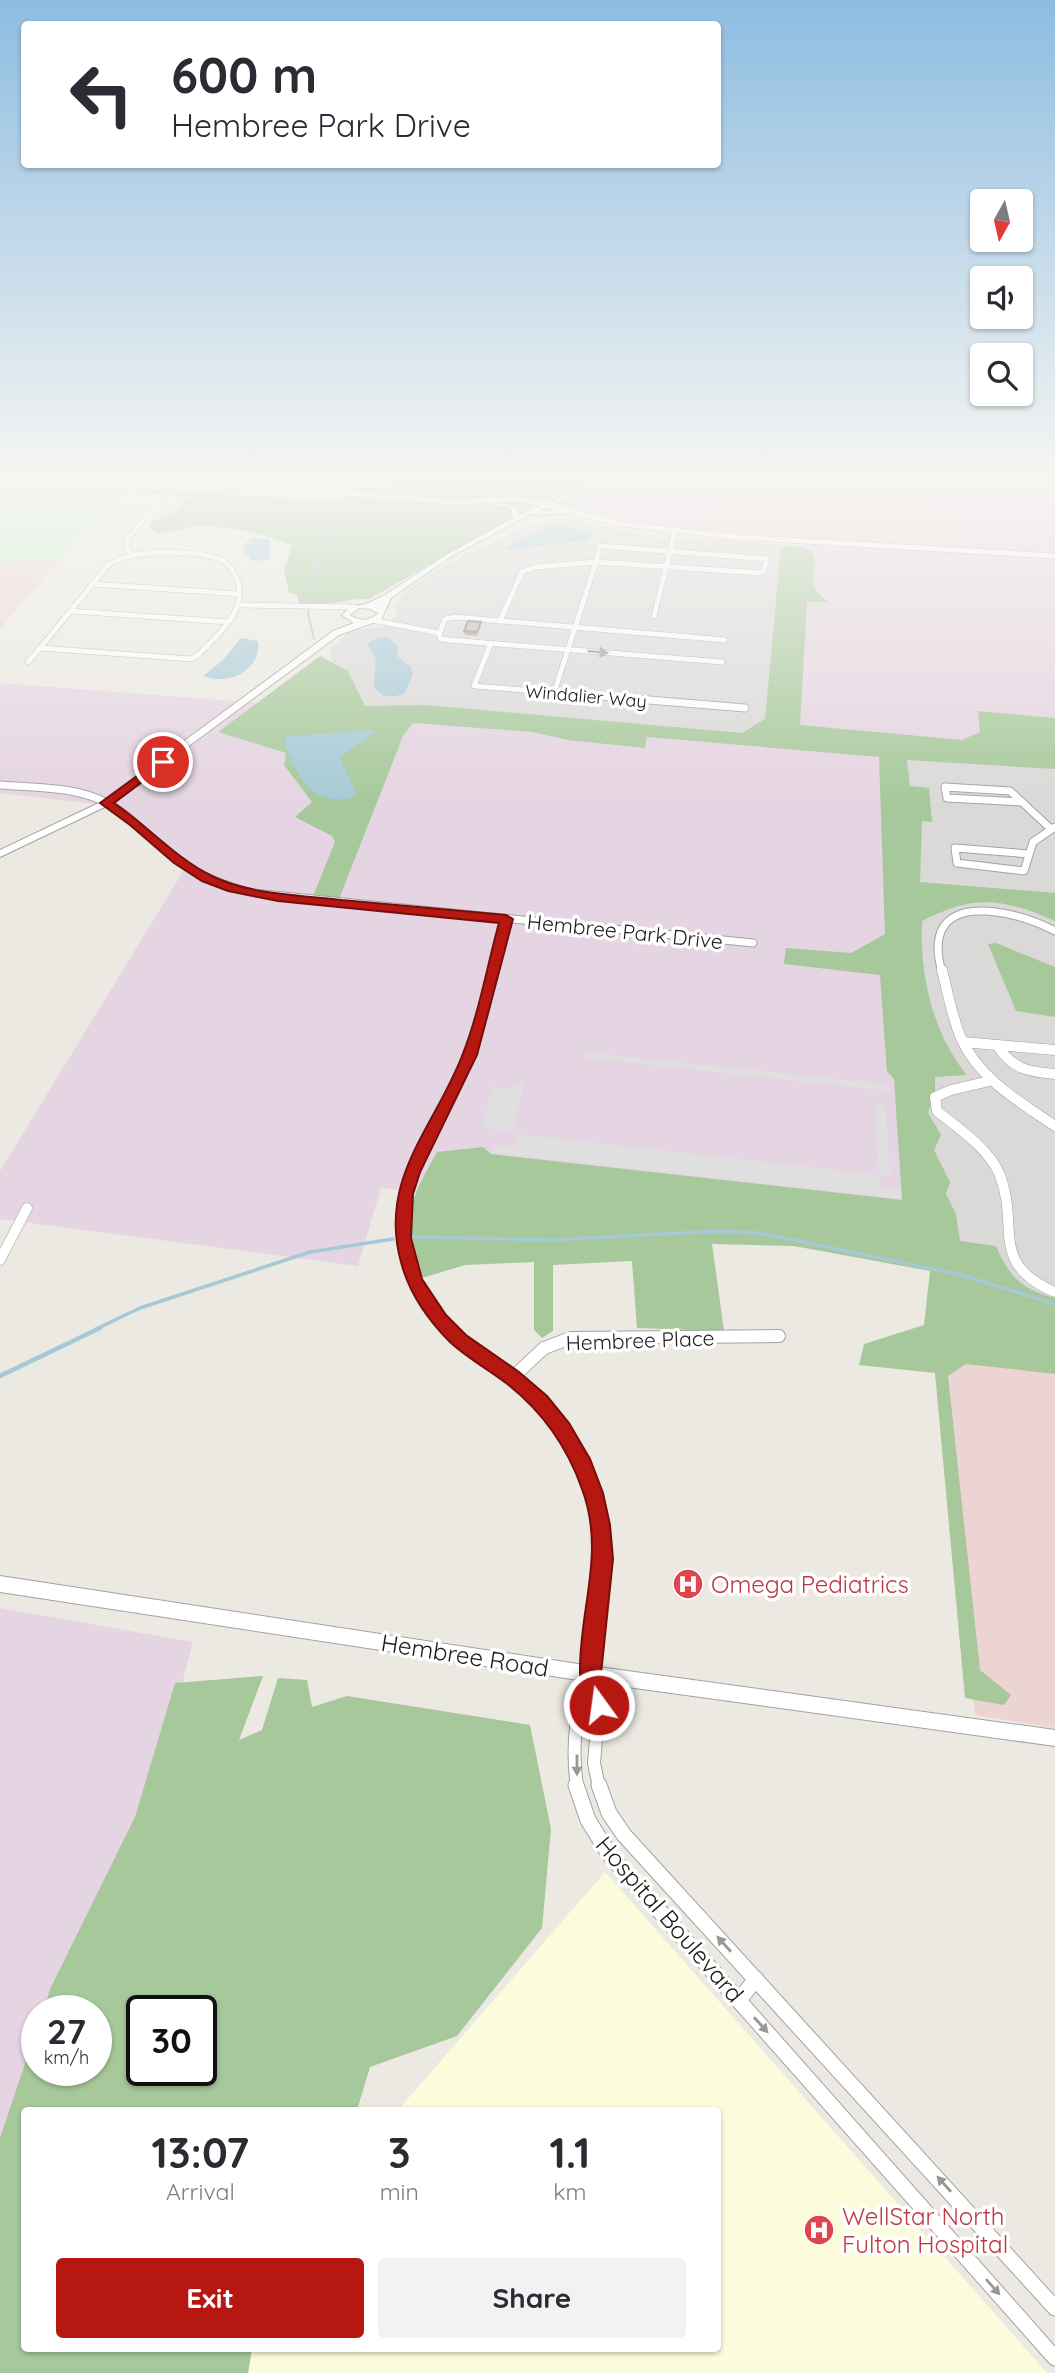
<!DOCTYPE html>
<style>
:root{--surface:#fff;--page:#f2f2f3;--text:#2b2b33;--muted:#7c7c81;--accent:#b61711}
body{margin:0;font-family:Quicksand,sans-serif;background:var(--page);color:var(--text);height:100vh;display:flex;flex-direction:column;font-size:26px;white-space:nowrap}
*{box-sizing:border-box;margin:0}
p{font-size:23px;color:var(--muted)}
.icon{flex:none;width:38px;height:38px;fill:none;stroke:currentColor;stroke-width:2;stroke-linecap:round;stroke-linejoin:round}
.map{position:relative;flex:1;overflow:hidden}
.details{position:absolute;left:21px;top:2107px;width:700px;height:245px;display:flex;flex-direction:column;background:var(--surface);border-radius:7px;box-shadow:0 2px 5px #0004}
.details>*{flex:none}
.guide{position:absolute;left:21px;top:21px;width:700px;height:147px;border-radius:7px;box-shadow:0 2px 5px #0004;background:#fff;color:var(--text);overflow:hidden}
.needle{width:46px;rotate:188deg}
.tools{position:absolute;left:970px;top:189px;display:grid;gap:14px}
.tools a{display:grid;place-items:center;width:63px;height:63px;border-radius:7px;background:var(--surface);box-shadow:0 2px 5px #0004;font-size:35px}
.speed{position:absolute;left:21px;top:1995px;display:flex;gap:14px;font-size:35px;font-weight:700;text-align:center}
.speed>*{display:grid;place-content:center;width:91px;height:91px;border-radius:50%;background:var(--surface);box-shadow:0 2px 5px #0004;line-height:1}
.speed small{font-size:18px;font-weight:400}
.speed .limit{border:4px solid #111;border-radius:10px;background:#fff;color:#111}
.pin{position:absolute;display:grid;place-items:center;width:60px;height:60px;color:#fff;margin:-30px;border:4px solid #fff;border-radius:50%;box-shadow:0 2px 7px #0007}
.me{position:absolute;width:77px;margin:-38px;rotate:346deg;stroke-linejoin:round;filter:drop-shadow(0 0 5px #0008)}
.turn{display:flex;align-items:center;gap:24px;height:147px;padding:0 35px;font-size:32px}
.turn .icon{width:91px;height:91px;stroke-width:2.5}
.turn b{display:block;font-size:49px;line-height:60px}
.eta{display:flex;justify-content:space-evenly;align-items:center;height:119px;text-align:center}
.eta b{font-size:42px;font-weight:700;line-height:49px}
.cta{display:flex;gap:14px;margin-top:auto;padding:14px 35px}
.cta a{flex:1;height:80px;border-radius:7px;background:var(--accent);color:#fff;font-size:28px;font-weight:700;line-height:80px;text-align:center}
.cta a+a{background:var(--page);color:var(--text)}
.map>svg:first-child{display:block}
.residential{fill:#dad9d8}
.commercial{fill:#ecd4d2}
.industrial{fill:#e5d4e1}
.education{fill:#fafcdb}
.forest{fill:#a6c89a;fill-rule:evenodd}
.park{fill:#c1f4c7}
.parking{fill:#dfdfdf}
.water{fill:#a5c9d7}
.lines{fill:none;stroke-linecap:round;stroke-linejoin:round}
.stream-far2{stroke:#a5c9d7;stroke-width:2}
.stream-far1{stroke:#a5c9d7;stroke-width:3.5}
.stream{stroke:#a5c9d7;stroke-width:4.5}
.minor-far4-casing{stroke:#a2a2a2;stroke-width:6}
.minor-far3-casing{stroke:#a2a2a2;stroke-width:9}
.minor-far2-casing{stroke:#a2a2a2;stroke-width:11}
.minor-far1-casing{stroke:#a2a2a2;stroke-width:14}
.minor-casing{stroke:#a2a2a2;stroke-width:17}
.tertiary-casing{stroke:#a2a2a2;stroke-width:2}
.minor-far4{stroke:#fff;stroke-width:5}
.minor-far3{stroke:#fff;stroke-width:7}
.minor-far2{stroke:#fff;stroke-width:10}
.minor-far1{stroke:#fff;stroke-width:12}
.minor{stroke:#fff;stroke-width:15}
.tertiary{fill:#fff;fill-rule:evenodd}
.wall{fill:#a59e99}
.building{fill:#c0b8b2;stroke:#86817d;stroke-width:2}
.oneway{fill:#989898}
.route{fill:#b61711;stroke:#760f0b;stroke-width:2}
.labels{text-anchor:middle;dominant-baseline:central;stroke-width:7;stroke-linejoin:round;paint-order:stroke}
.far-street-label{font-size:18px;fill:#1b1b1b;stroke:#fff}
.street-label{font-size:21px;fill:#1b1b1b;stroke:#fff}
.near-health-label{font-size:24px;fill:#be3a42;stroke:#fff;text-anchor:start}
.near-street-label{font-size:24px;fill:#1b1b1b;stroke:#fff}
</style>
<div class="map">
<svg width="1055" height="2373" viewBox="0 0 1055 2373">
<rect width="100%" height="100%" fill="#ece9e2"/>
<g class="residential">
<path d="M566,519L665,539H717L783,545L774,743L361,710L336,677L330,649L351,630L382,627L396,616L397,611L393,606L407,591L440,568L476,548L488,545L528,525Z"/>
<path d="M883,753L1055,767V1315L931,1256Z"/>
</g>
<g class="commercial">
<path d="M744,496L946,508L956,548L686,529Z"/>
<path d="M60,559L0,629V562Z"/>
<path d="M931,1256L1055,1315V1728L975,1715Z"/>
</g>
<g class="industrial">
<path d="M609,475H1055V767L884,753L931,1256L722,1224L381,1188L358,1266L0,1219V1171L184,870L104,805L0,793V683L773,743L783,537L956,547L946,508L942,507L744,496L686,529L636,523L542,501Z"/>
<path d="M0,1608L193,1642L146,1821L53,2011H37V2059L0,2166Z"/>
</g>
<path class="education" d="M605,1872L1047,2373H227L232,2349L718,2348V2110H398Z"/>
<g class="forest">
<path d="M414,475H609L542,501L369,599C345,598 323,608 299,603L297,595L289,593L284,570L292,545C263,534 232,526 200,526C185,527 171,533 156,533L149,526L154,520L174,513L189,496L136,493L139,489L345,502L354,488L378,489Z"/>
<path d="M781,546L800,547L811,551C823,574 800,579 828,602H807L800,725L962,740L980,732L978,711L1055,718V769L907,760L910,786L929,788L932,822L922,821L920,882L1055,893V921C1003,898 974,894 922,921C919,974 933,1034 967,1075L935,1077V1091L928,1113L941,1135L934,1150L950,1182L946,1194L956,1214L960,1241L996,1246C1009,1277 1022,1289 1055,1298V1374L966,1364L948,1376L980,1670L1011,1695L1004,1705L965,1698L935,1373L859,1365L864,1344L924,1325L930,1271L794,1246L712,1244L724,1331L637,1328L632,1261L553,1265V1331L542,1338L534,1330V1262L465,1265L422,1278C400,1216 407,1207 437,1152L483,1147L491,1154L902,1200L894,1079L887,1071L880,975L784,964L786,948L851,953L885,934L879,757L647,737L645,748L568,740L532,732L413,723L403,736L339,899L313,896L335,842L332,836L295,817L312,802L284,765L286,753L218,732L320,656L348,671L365,706L426,705L742,733L765,719Z"/>
<path d="M996,943L1055,967V1017L1016,1011L988,944Z"/>
<path d="M263,1676L239,1740L262,1730L278,1678L307,1680L312,1707L347,1696L530,1725L551,1829L542,1928L457,2036L370,2067L357,2110H24V2348L252,2349L248,2373H0V2138L37,2028V2070H96V2011H43L51,1987L135,1817L175,1683ZM142,2011H201V2070H142Z"/>
</g>
<path class="park" d="M40,475H100L139,489L110,498L60,559L0,562V483Z"/>
<g class="parking">
<path d="M582,1052L885,1084L891,1091L587,1058Z"/>
<path d="M514,1083L524,1084L513,1131L482,1128L492,1087L512,1089Z"/>
<path d="M875,1104L885,1105L890,1176L880,1175L881,1188L900,1190L901,1199L492,1153L494,1145L515,1147L517,1134L879,1175Z"/>
</g>
<g class="water">
<path d="M560,525L594,532L587,540L511,550L504,548L549,526Z"/>
<path d="M252,537L270,540V560L252,561L244,551L245,544Z"/>
<path d="M386,637L398,645L397,656L411,667L413,674L405,693C393,698 381,699 374,686L376,659L367,645L374,639Z"/>
<path d="M241,638L258,641C262,671 227,686 203,676L223,660Z"/>
<path d="M372,730L376,732C366,742 348,746 340,759L356,792L354,797C326,804 309,794 296,769C291,759 285,750 285,738L291,736Z"/>
</g>
<g class="lines">
<path class="stream-far2" d="M314,639L308,614L318,571L321,537L337,513L368,487"/>
<g class="stream-far1">
<path d="M412,1237L552,1240L715,1231L760,1233L962,1275L1055,1304"/>
<path d="M96,1329L140,1308L310,1252L393,1239"/>
</g>
<path class="stream" d="M0,1376L100,1328"/>
<g class="minor-far4-casing">
<g id="minor-far4">
<path d="M116,475L150,485"/>
<path d="M135,475L175,483L245,485L454,502L522,499L621,524L737,537L1055,556"/>
<path d="M972,475L1001,482L1015,489"/>
<path d="M0,480L27,475"/>
<path d="M85,486L122,475"/>
<path d="M600,546L767,559L764,571L760,573L596,562Z"/>
<path d="M162,552C180,553 205,552 222,560C228,563 233,571 236,577C250,609 218,635 198,655L191,659L40,648L109,564L132,555Z"/>
<path d="M130,554L126,545L127,539L160,500"/>
<path d="M92,584L240,594"/>
<path d="M239,605L355,607"/>
<path d="M70,611L229,622"/>
<path d="M654,616L675,531"/>
<path d="M372,620L439,633"/>
<path d="M500,621L522,572L535,567L596,562"/>
<path d="M491,643L474,686L562,693"/>
<path d="M28,662L40,648"/>
<path d="M722,662L449,640L441,639L439,634L445,619L455,617L725,640"/>
<path d="M554,693L596,562"/>
</g>
</g>
<g class="minor-far3-casing">
<g id="minor-far3">
<path d="M540,691L745,708"/>
<path d="M0,785C35,788 75,786 107,803C129,815 147,835 166,851C191,873 220,885 253,893L753,943"/>
<path d="M945,787L1010,791L1022,802L947,798Z"/>
<path d="M1022,802L1051,829"/>
<path d="M1029,854L955,848L957,863L1024,871L1033,842L1055,827"/>
<path d="M493,972L507,920"/>
<path d="M942,972C918,889 1010,907 1055,931"/>
</g>
</g>
<g class="minor-far2-casing">
<g id="minor-far2">
<path d="M942,970C948,993 952,1017 961,1038C979,1079 1020,1102 1055,1126"/>
<path d="M963,1042L997,1045"/>
<path d="M1055,1050L997,1045C1012,1069 1028,1072 1055,1074"/>
<path d="M990,1081L951,1090L935,1097L937,1111C958,1128 987,1147 999,1173C1021,1226 987,1263 1055,1292"/>
<path d="M0,1260L27,1208"/>
<path d="M449,1329C359,1232 418,1174 461,1077C476,1043 485,1007 494,970"/>
</g>
</g>
<g class="minor-far1-casing">
<g id="minor-far1">
<path d="M447,1328C472,1352 502,1366 527,1389C610,1466 606,1557 593,1661C591,1674 586,1685 582,1697C574,1725 573,1758 577,1787"/>
<path d="M513,1377L544,1348L571,1338L779,1336"/>
<path d="M591,1675L599,1705L594,1763L599,1787"/>
</g>
</g>
<g class="minor-casing">
<g id="minor">
<path d="M576,1785L588,1820L609,1854L1055,2358"/>
<path d="M599,1785L609,1813L624,1835L1055,2308"/>
<path d="M739,2000L756,1979"/>
</g>
</g>
<g class="tertiary-casing">
<g id="tertiary">
<path d="M613,475H621L538,511L567,510L569,511V513L536,515L533,513L450,557L391,598L381,620L339,635L109,805L0,857V850L103,801L333,631L354,623L342,615L350,607L366,604L385,595L446,555L513,518L511,508L492,504V502L516,506L519,515ZM359,608L370,609L378,613C370,622 359,621 350,615Z"/>
<path d="M0,1576L591,1666L1055,1730V1746L591,1682L0,1592Z"/>
</g>
</g>
<use href="#minor-far4" class="minor-far4"/>
<use href="#minor-far3" class="minor-far3"/>
<use href="#minor-far2" class="minor-far2"/>
<use href="#minor-far1" class="minor-far1"/>
<use href="#minor" class="minor"/>
<use href="#tertiary" class="tertiary"/>
</g>
<g class="wall">
<path d="M1037,475H1055V479Z"/>
<path d="M481,622V626L477,636L465,635L464,631Z"/>
</g>
<path class="building" d="M468,621L481,622L477,632L464,631Z"/>
<defs><path id="oneway-solid" d="M-6-.8H1V-3.2L6.5 0L1 3.2V.8H-6Z" transform="scale(1.75)"/></defs>
<g class="oneway">
<use href="#oneway-solid" transform="translate(598 652) rotate(5)"/>
<use href="#oneway-solid" transform="translate(577 1765) rotate(90)"/>
<use href="#oneway-solid" transform="translate(724 1944) rotate(-132)"/>
<use href="#oneway-solid" transform="translate(761 2025) rotate(48)"/>
<use href="#oneway-solid" transform="translate(944 2184) rotate(-132)"/>
<use href="#oneway-solid" transform="translate(993 2287) rotate(49)"/>
</g>
<linearGradient id="sky" x2="0" y2="1"><stop stop-color="#8dbce1"/><stop offset="0.59" stop-color="#f6f5f2"/><stop offset="1" stop-color="#f6f5f2" stop-opacity="0"/></linearGradient>
<rect width="1055" height="807" fill="url(#sky)"/>
<path class="route" d="M159,760L169,762L114,803C147,825 175,858 212,876C251,895 299,895 342,900C397,905 452,910 506,915L513,919L477,1055L420,1172L413,1194L411,1238L422,1279L446,1315L466,1335L519,1372L547,1396L569,1423L590,1459L603,1493L610,1525L613,1559L601,1674L610,1705L607,1713L599,1716L592,1713C587,1701 580,1685 580,1672C579,1609 606,1553 582,1489C567,1446 542,1411 506,1383C488,1369 467,1358 450,1342C428,1320 409,1293 401,1262C378,1179 434,1128 462,1056C479,1014 487,966 499,923L278,901L228,891L202,881L174,863L130,825L100,803Z"/>
<defs>
<g id="hospital-disc" transform="scale(1.575)"><circle r="9.5" fill="#e0444e" stroke="#fff"/><path d="M-5-5h3v3.5h4V-5h3V5h-3V1.5h-4V5h-3Z" fill="#fff"/></g>
</defs>
<g fill-rule="evenodd">
<use href="#hospital-disc" x="688" y="1584"/>
<use href="#hospital-disc" x="819" y="2230"/>
</g>
<g class="labels">
<g class="far-street-label">
<text transform="translate(586 696) rotate(5)">Windalier Way</text>
</g>
<g class="street-label">
<text transform="translate(625 931) rotate(6)">Hembree Park Drive</text>
<text transform="translate(640 1340) rotate(-2)">Hembree Place</text>
</g>
<g class="near-health-label">
<text x="711" y="1584">Omega Pediatrics</text>
<text x="842" y="2216">WellStar North<tspan x="842" dy="28">Fulton Hospital</tspan></text>
</g>
<g class="near-street-label">
<text transform="translate(465 1655) rotate(9)">Hembree Road</text>
<text transform="translate(670 1919) rotate(49)">Hospital Boulevard</text>
</g>
</g>
</svg>
<div class="tools">
<a><svg class="needle" viewBox="-14 -14 28 28"><path d="M0-13l5 13h-10z" fill="#e53935"/><path d="M0 13l5-13h-10z" fill="#7c7c81"/></svg></a>
<a><svg class="icon" aria-label="sound" viewBox="0 0 24 24"><path d="M4 9h4l5-4v14l-5-4H4zM17 9q2 3 0 6"/></svg></a>
<a><svg class="icon" aria-label="search" viewBox="0 0 24 24"><circle cx="10" cy="10" r="6"/><path d="M15 15l6 6"/></svg></a>
</div>
<div class="speed"><div>27<small>km/h</small></div><div class="limit">30</div></div>
<div class="pin" style="left:163px;top:762px;background:#d93025"><svg class="icon" aria-label="arrive" viewBox="0 0 24 24"><path d="M6 21V4h12l-3 4 3 4H6"/></svg></div>
<svg class="me" style="left:599px;top:1705px" viewBox="-20 -20 40 40"><circle r="17" fill="#b61711" stroke="#fff" stroke-width="3"/><path d="M0-11L8 9 0 5-8 9z" fill="#fff"/></svg>
<div class="guide">
<div class="turn"><svg class="icon" aria-label="left" viewBox="0 0 24 24"><path d="M17 20v-9H6M10 6l-5 5 5 5"/></svg><div><b>600 m</b>Hembree Park Drive</div></div>
</div>
<section class="details">
<div class="eta">
<div><b>13:07</b><p>Arrival</p></div>
<div><b>3</b><p>min</p></div>
<div><b>1.1</b><p>km</p></div>
</div>
<div class="cta"><a>Exit</a><a>Share</a></div>
</section>
</div>
